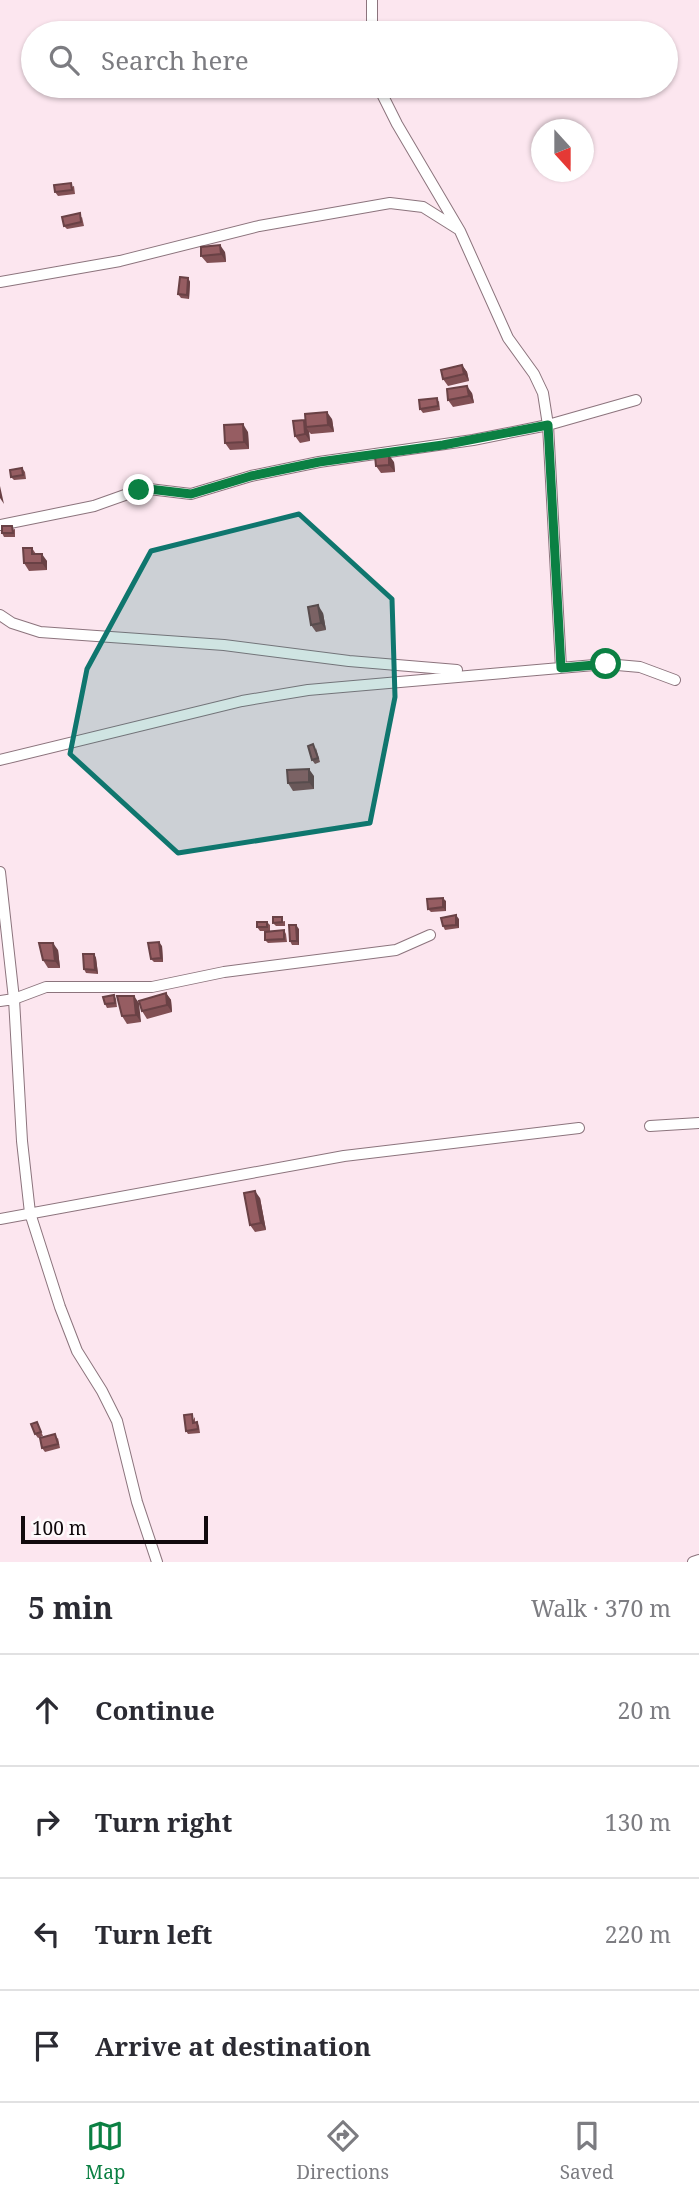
<!DOCTYPE html>
<html lang="en">
<head>
<meta charset="utf-8">
<style>
  :root { --surface:#fff; --page:#f2f2f3; --text:#2b2b33; --muted:#7c7c81; --line:#e1e1e2; --accent:#0b8043 }
  body { margin:0; font-family:"Noto Serif",serif; background:var(--page); color:var(--text) }
  .compass { position:absolute; left:531px; top:119px; width:63px; height:63px; border-radius:50%; background:var(--surface); box-shadow:0 2px 5px #0004; rotate:159deg }
  .scale { position:absolute; left:21px; bottom:18px; width:187px; box-sizing:border-box; padding-left:7px; border:4px solid #11090c; border-top:0; font-size:19px; line-height:24px; white-space:nowrap; color:#11090c; -webkit-text-stroke:5px #fef9fb; paint-order:stroke }
  .stop { position:absolute; width:21px; height:21px; margin:-16px; border:5px solid #0b8043; border-radius:50%; background:#fff }
  .stop.end { background:#0b8043; border-color:#fff; box-shadow:0 2px 7px #0008 }
  .list { margin:0; padding:0; list-style:none }
  h2 { display:flex; justify-content:space-between; align-items:center; height:91px; margin:0; padding:0 28px; font-size:30px }
  h2 small { font-size:23px; font-weight:400; color:var(--muted) }
  .list li { display:grid; grid-template-columns:46px 1fr auto; gap:21px; align-items:center; box-sizing:border-box; height:112px; padding:0 28px; border-top:2px solid var(--line) }
  .list b { display:block; font-size:26px; white-space:nowrap }
  .list em { font-size:23px; font-style:normal; color:var(--muted) }
  .icon { flex:none; width:38px; height:38px; fill:none; stroke:currentColor; stroke-width:2; stroke-linecap:round; stroke-linejoin:round }
  .map { position:relative; flex:none; width:699px; height:1562px; overflow:hidden }
  .search { position:absolute; background:var(--surface); box-shadow:0 2px 5px #0004; left:21px; right:21px; top:21px; height:77px; display:flex; align-items:center; gap:18px; box-sizing:border-box; padding:0 24px; border-radius:38px; color:var(--muted); font-size:26px }
  .sheet { height:539px; background:var(--surface) }
  nav { display:flex; justify-content:space-around; align-items:center; box-sizing:border-box; height:98px; border-top:2px solid var(--line); background:var(--surface); font-size:19px; color:var(--muted) }
  nav a { display:grid; justify-items:center; gap:4px }
  nav .on { color:var(--accent) }
  .map>svg:first-child { display:block }
</style>
</head>
<body>
<div class="map">
<svg width="699" height="1562" viewBox="0 0 699 1562">
  <rect width="100%" height="100%" fill="#fce6ef"/>
  <g fill="none" stroke-linecap="round" stroke-linejoin="round">
    <defs>
      <path id="street" d="M 372,33 L 372,0
        M 378,86 L 397,124 L 460,231 L 508,338 L 534,374 L 543,393 L 548,425 L 561,668
        M 0,282 L 120,261 L 259,226 L 390,203 L 423,207 L 458,229
        M 0,525 L 94,506 L 139,490 L 149,489 L 191,494 L 251,476 L 319,462 L 473,440 L 548,425 L 636,400
        M 0,615 L 12,623 L 40,632 L 224,645 L 349,661 L 457,670
        M 0,760 L 242,701 L 308,690 L 606,664 L 640,667 L 675,680
        M 0,872 L 14,999 L 22,1141 L 30,1213 L 60,1307 L 77,1351 L 102,1391 L 117,1421 L 137,1502 L 157,1562
        M 0,1001 L 14,999 L 46,987 L 152,987 L 224,972 L 396,950 L 430,935
        M 650,1126 L 699,1123
        M 0,1219 L 344,1156 L 579,1128
        M 693,1562 L 699,1560"/>
    </defs>
    <use href="#street" stroke="#8c747d" stroke-width="12"/>
    <use href="#street" stroke="#fff" stroke-width="10"/>
  </g>
  <path fill="#815054" d="M 74,186 L 75,194 L 58,196 L 55,192 Z
    M 82,217 L 84,226 L 67,229 L 64,226 Z
    M 225,252 L 226,262 L 207,263 L 201,256 Z
    M 188,278 L 190,282 L 189,299 L 181,298 L 178,294 Z
    M 462,365 L 467,372 L 469,381 L 448,386 L 443,379 Z
    M 472,393 L 474,403 L 453,407 L 448,400 Z
    M 439,401 L 440,410 L 423,413 L 420,409 Z
    M 332,419 L 334,432 L 311,434 L 309,432 L 310,441 L 300,443 L 295,436 L 306,423 Z
    M 248,432 L 249,449 L 230,450 L 225,443 Z
    M 394,462 L 395,472 L 381,473 L 376,466 Z
    M 22,468 L 25,472 L 26,479 L 14,480 L 11,477 Z
    M 15,529 L 15,537 L 4,537 L 2,533 Z
    M 32,548 L 36,554 L 47,561 L 47,570 L 29,571 L 24,563 Z
    M 323,613 L 326,630 L 316,632 L 311,625 Z
    M 316,748 L 320,762 L 315,764 L 312,760 Z
    M 314,776 L 314,789 L 293,791 L 288,783 Z
    M 446,901 L 446,911 L 431,912 L 428,909 Z
    M 459,919 L 459,928 L 445,930 L 443,926 Z
    M 285,921 L 285,926 L 276,926 L 273,923 Z
    M 267,922 L 270,925 L 270,931 L 260,931 L 257,927 Z
    M 299,929 L 299,945 L 292,945 L 290,941 Z
    M 284,930 L 286,934 L 287,942 L 268,943 L 265,940 Z
    M 162,946 L 163,962 L 154,962 L 151,959 Z
    M 58,950 L 60,968 L 48,968 L 43,960 Z
    M 94,954 L 96,958 L 98,974 L 86,973 L 84,969 Z
    M 166,993 L 171,1000 L 172,1012 L 147,1019 L 142,1011 Z
    M 114,995 L 116,999 L 117,1007 L 107,1008 L 105,1004 Z
    M 134,996 L 141,1022 L 127,1024 L 122,1016 Z
    M 260,1198 L 266,1230 L 255,1232 L 250,1225 Z
    M 195,1417 L 195,1423 L 197,1422 L 199,1426 L 200,1433 L 188,1434 L 186,1431 Z
    M 37,1422 L 43,1436 L 38,1438 L 35,1434 Z
    M 58,1438 L 60,1448 L 45,1452 L 42,1448 Z"/>
  <path fill="#694145" d="M 220,245 L 225,252 L 226,262 L 221,254 Z
    M 188,278 L 190,282 L 189,299 L 187,295 Z
    M 462,365 L 467,372 L 469,381 L 464,374 Z
    M 467,386 L 472,393 L 474,403 L 469,396 Z
    M 327,412 L 332,419 L 334,432 L 328,425 Z
    M 304,420 L 309,427 L 306,427 L 309,432 L 310,441 L 305,434 Z
    M 243,424 L 248,432 L 249,449 L 244,442 Z
    M 389,455 L 394,462 L 395,472 L 389,465 Z
    M 0,486 L 4,504 L 0,498 Z
    M 42,554 L 47,561 L 47,570 L 42,563 Z
    M 318,605 L 323,613 L 326,630 L 321,623 Z
    M 309,769 L 314,776 L 314,789 L 309,782 Z
    M 443,898 L 446,901 L 446,911 L 443,907 Z
    M 456,915 L 459,919 L 459,928 L 456,925 Z
    M 296,925 L 299,929 L 299,945 L 297,941 Z
    M 159,942 L 162,946 L 163,962 L 161,958 Z
    M 53,943 L 58,950 L 60,968 L 55,961 Z
    M 94,954 L 96,958 L 98,974 L 95,970 Z
    M 166,993 L 171,1000 L 172,1012 L 167,1005 Z
    M 134,996 L 139,1003 L 141,1022 L 136,1015 Z
    M 255,1191 L 260,1198 L 266,1230 L 261,1223 Z"/>
  <path fill="#965d62" stroke="#694145" stroke-width="2" d="M 71,183 L 72,190 L 55,192 L 54,185 Z
    M 80,213 L 81,222 L 64,226 L 62,217 Z
    M 220,245 L 221,254 L 201,256 L 201,247 Z
    M 180,277 L 188,278 L 187,295 L 178,294 Z
    M 462,365 L 464,374 L 443,379 L 441,370 Z
    M 467,386 L 469,396 L 448,400 L 447,389 Z
    M 437,398 L 438,406 L 420,409 L 419,400 Z
    M 327,412 L 328,425 L 306,427 L 305,414 Z
    M 304,420 L 305,434 L 295,436 L 293,421 Z
    M 243,424 L 244,442 L 225,443 L 224,425 Z
    M 389,455 L 389,465 L 376,466 L 375,456 Z
    M 22,468 L 23,475 L 11,477 L 10,470 Z
    M 2,526 L 12,526 L 13,533 L 2,533 Z
    M 23,548 L 32,548 L 32,554 L 42,554 L 42,563 L 24,563 Z
    M 318,605 L 321,623 L 311,625 L 308,607 Z
    M 313,744 L 318,758 L 312,760 L 308,746 Z
    M 309,769 L 309,782 L 288,783 L 287,770 Z
    M 443,898 L 443,907 L 428,909 L 427,899 Z
    M 456,915 L 456,925 L 443,926 L 441,918 Z
    M 273,917 L 282,917 L 282,922 L 273,923 Z
    M 257,922 L 267,922 L 267,927 L 257,927 Z
    M 289,925 L 296,925 L 297,941 L 290,941 Z
    M 284,930 L 284,939 L 265,940 L 265,932 Z
    M 159,942 L 161,958 L 151,959 L 148,943 Z
    M 39,943 L 53,943 L 55,961 L 43,960 Z
    M 83,954 L 94,954 L 95,970 L 84,969 Z
    M 166,993 L 167,1005 L 142,1011 L 139,1001 Z
    M 114,995 L 115,1003 L 105,1004 L 103,997 Z
    M 117,996 L 134,996 L 136,1015 L 122,1016 Z
    M 255,1191 L 261,1223 L 250,1225 L 244,1193 Z
    M 192,1414 L 193,1423 L 197,1422 L 198,1429 L 186,1431 L 184,1415 Z
    M 37,1422 L 41,1432 L 35,1434 L 31,1424 Z
    M 55,1434 L 58,1444 L 42,1448 L 40,1438 Z"/>
  <g fill="none" stroke-linecap="round" stroke-linejoin="round">
    <path stroke="#0b8043" stroke-width="9" d="M 139,490 L 149,489 L 191,494 L 251,476 L 319,462 L 443,445 L 548,425 L 561,668 L 606,664"/>
  </g>
  <path fill="#0f766e" fill-opacity="0.2" stroke="#0f766e" stroke-width="5" stroke-linejoin="round" d="M 299,514 L 392,599 L 395,697 L 370,823 L 178,853 L 70,754 L 87,669 L 151,551 Z"/>
</svg>
<svg class="compass" viewBox="-18 -18 36 36"><path d="M0-13l5 13h-10z" fill="#e53935"/><path d="M0 13l5-13h-10z" fill="#7c7c81"/></svg>
<div class="scale">100 m</div>
<div class="stop" style="left:606px;top:664px"></div>
<div class="stop end" style="left:139px;top:490px"></div>
<div class="search"><svg class="icon" aria-label="search" viewBox="0 0 24 24"><circle cx="10" cy="10" r="6"/><path d="M15 15l6 6"/></svg>Search here</div>
</div>
<section class="sheet">
<h2>5 min<small>Walk · 370 m</small></h2>
<ul class="list">
<li><svg class="icon" aria-label="ahead" viewBox="0 0 24 24"><path d="M12 20V5M6 11l6-6 6 6"/></svg><div><b>Continue</b></div><em>20 m</em></li>
<li><svg class="icon" aria-label="right" viewBox="0 0 24 24"><path d="M7 20v-9h11M14 6l5 5-5 5"/></svg><div><b>Turn right</b></div><em>130 m</em></li>
<li><svg class="icon" aria-label="left" viewBox="0 0 24 24"><path d="M17 20v-9H6M10 6l-5 5 5 5"/></svg><div><b>Turn left</b></div><em>220 m</em></li>
<li><svg class="icon" aria-label="arrive" viewBox="0 0 24 24"><path d="M6 21V4h12l-3 4 3 4H6"/></svg><div><b>Arrive at destination</b></div></li>
</ul>
</section>
<nav>
<a class="on"><svg class="icon" aria-label="map" viewBox="0 0 24 24"><path d="M3 6l6-2 6 2 6-2v14l-6 2-6-2-6 2zM9 4v14M15 6v14"/></svg>Map</a>
<a><svg class="icon" aria-label="directions" viewBox="0 0 24 24"><path d="M12 3l9 9-9 9-9-9zM9 14v-3h6M13 9l2 2-2 2"/></svg>Directions</a>
<a><svg class="icon" aria-label="saved" viewBox="0 0 24 24"><path d="M7 4h10v16l-5-4-5 4z"/></svg>Saved</a>
</nav>
</body>
</html>
